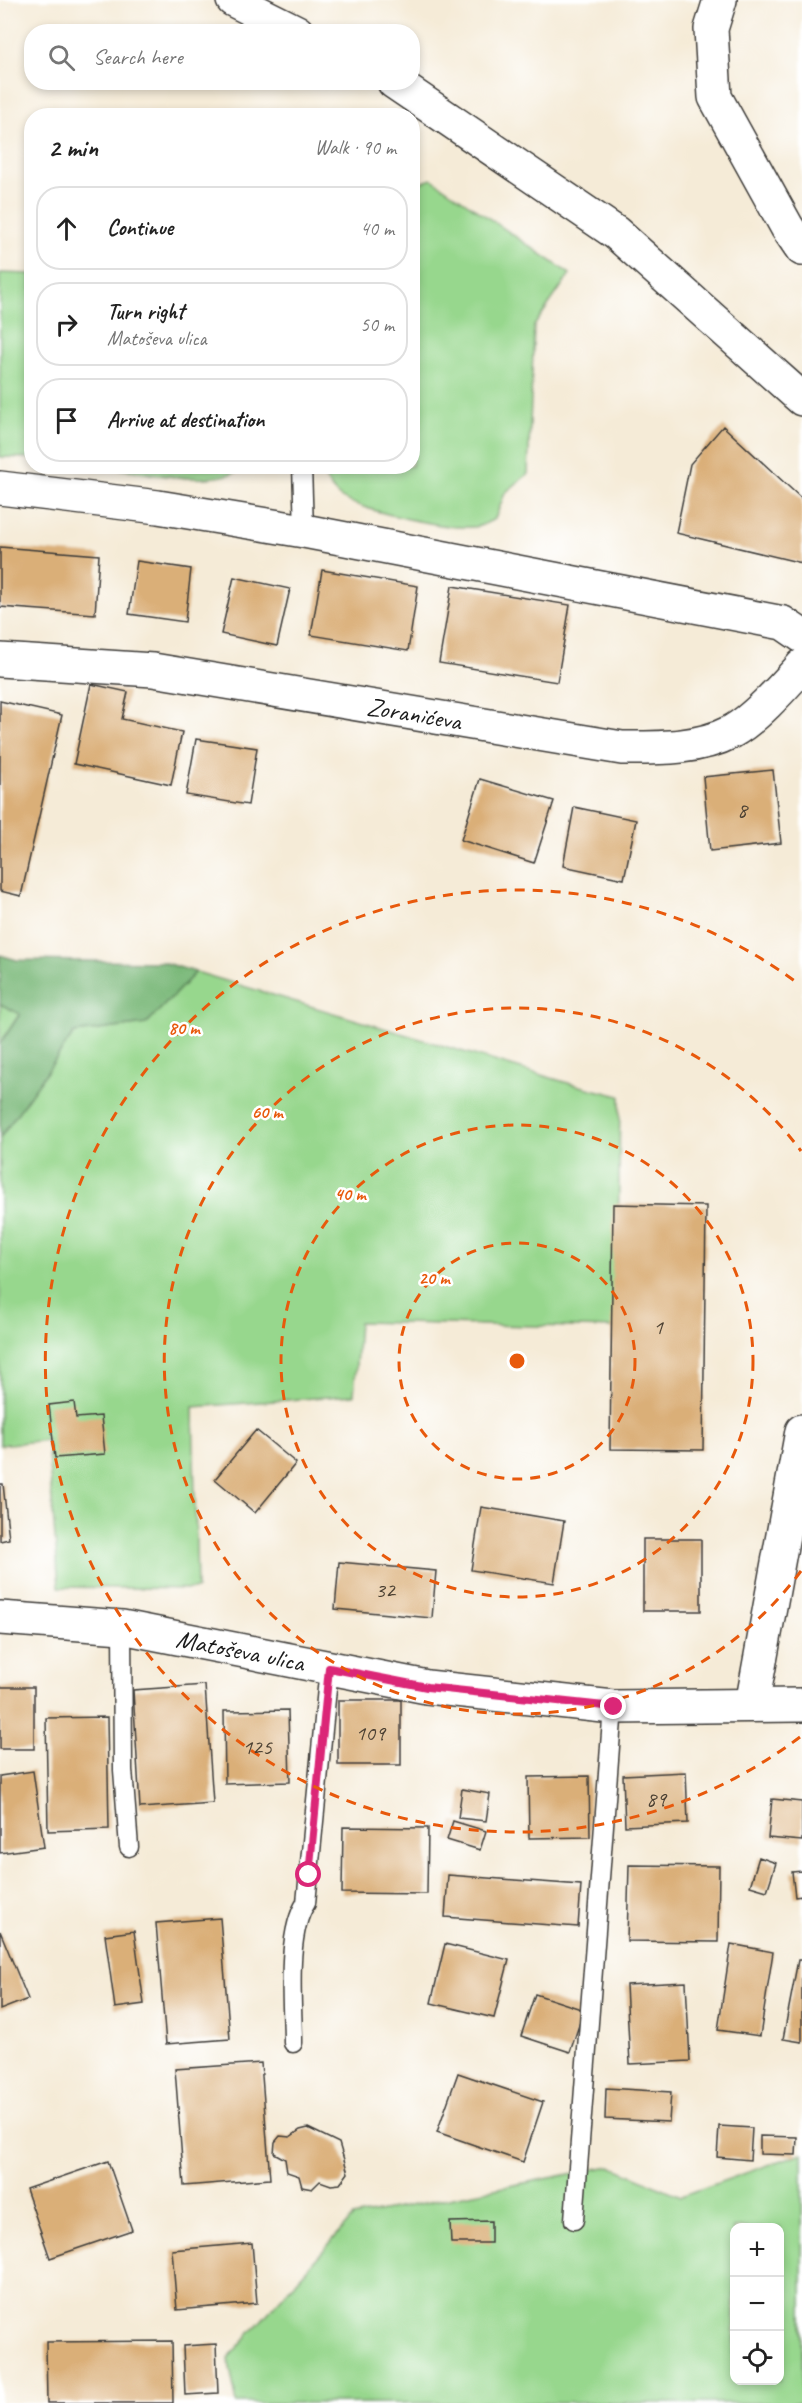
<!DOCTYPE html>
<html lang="en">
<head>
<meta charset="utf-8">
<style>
  :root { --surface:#fff; --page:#f6f6f6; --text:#222; --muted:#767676; --line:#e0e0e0 }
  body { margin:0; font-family:Caveat,sans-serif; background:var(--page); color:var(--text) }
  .controls { position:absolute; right:18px; bottom:18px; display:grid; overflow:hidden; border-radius:12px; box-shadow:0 3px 9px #0003 }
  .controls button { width:54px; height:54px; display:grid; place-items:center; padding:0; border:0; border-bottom:2px solid var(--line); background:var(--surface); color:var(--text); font:30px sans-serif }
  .stop { position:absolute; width:18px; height:18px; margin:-14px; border:4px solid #db2777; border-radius:50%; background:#fff }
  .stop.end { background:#db2777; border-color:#fff; box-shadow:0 2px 6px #0008 }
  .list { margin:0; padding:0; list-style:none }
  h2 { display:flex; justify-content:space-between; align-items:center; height:78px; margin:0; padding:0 24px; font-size:26px }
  h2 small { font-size:20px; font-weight:400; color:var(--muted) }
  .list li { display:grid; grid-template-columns:39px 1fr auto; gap:18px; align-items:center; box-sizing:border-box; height:84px; margin:0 12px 12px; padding:0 12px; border:2px solid var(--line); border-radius:24px }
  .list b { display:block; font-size:22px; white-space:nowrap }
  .list p { margin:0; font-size:20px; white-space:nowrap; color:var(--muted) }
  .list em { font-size:20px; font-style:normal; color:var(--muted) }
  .icon { flex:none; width:33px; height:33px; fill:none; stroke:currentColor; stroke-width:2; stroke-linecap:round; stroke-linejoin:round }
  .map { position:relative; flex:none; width:802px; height:2403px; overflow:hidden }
  .search { position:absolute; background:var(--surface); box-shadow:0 3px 9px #0003; left:24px; top:24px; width:396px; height:66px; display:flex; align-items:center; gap:15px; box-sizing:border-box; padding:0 21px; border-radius:24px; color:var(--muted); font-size:22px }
  .panel { position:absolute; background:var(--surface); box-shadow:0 3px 9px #0003; left:24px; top:108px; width:396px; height:366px; border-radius:24px }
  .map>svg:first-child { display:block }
</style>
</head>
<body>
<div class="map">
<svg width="802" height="2403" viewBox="0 0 802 2403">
  <rect width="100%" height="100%" fill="#fff"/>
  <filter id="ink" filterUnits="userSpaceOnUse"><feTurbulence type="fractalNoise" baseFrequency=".0167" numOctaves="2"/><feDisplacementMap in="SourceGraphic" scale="12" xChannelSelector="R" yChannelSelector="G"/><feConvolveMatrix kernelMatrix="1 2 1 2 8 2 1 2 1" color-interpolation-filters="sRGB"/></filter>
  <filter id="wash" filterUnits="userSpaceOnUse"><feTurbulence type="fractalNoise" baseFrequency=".008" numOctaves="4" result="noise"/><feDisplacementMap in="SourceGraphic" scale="24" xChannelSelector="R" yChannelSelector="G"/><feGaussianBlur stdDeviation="1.35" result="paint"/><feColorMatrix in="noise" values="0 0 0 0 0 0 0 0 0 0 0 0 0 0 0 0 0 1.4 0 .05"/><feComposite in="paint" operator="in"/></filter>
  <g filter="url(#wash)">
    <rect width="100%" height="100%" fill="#f5ebd7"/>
    <path fill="#97d78d" stroke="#5a7a54" stroke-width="1.5" fill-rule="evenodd" d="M 432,179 L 570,274 L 534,326 L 528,474 L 505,493 L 495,519 C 490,521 484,525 479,526 C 455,532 361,511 340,497 C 331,490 323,477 322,467 L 412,466 L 413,185 Z
      M 0,273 L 31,274 L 31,458 L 0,457 Z
      M 106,467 L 245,467 C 213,490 144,471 106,467 Z
      M 196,972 L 568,1083 L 620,1096 L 617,1328 L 359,1322 L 354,1395 L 193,1407 L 197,1589 L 59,1587 L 47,1440 L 0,1445 L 0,1138 L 74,1033 L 146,1024 Z
      M 0,1004 L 20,1013 L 0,1044 Z
      M 802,2153 L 802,2403 L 237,2403 L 228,2358 L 353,2217 L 610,2166 L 681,2196 ZM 734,2228 L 780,2228 L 780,2380 L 734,2380 Z"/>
    <path fill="#79b878" stroke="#4a6a4a" stroke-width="1.5" d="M 0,955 L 17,960 L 162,962 L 196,972 L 146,1024 L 74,1033 L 0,1138 L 0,1044 L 20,1014 L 0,1004 Z"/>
    <g id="blocks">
      <path fill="#daaf78" d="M 239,111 L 239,116 L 208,116 L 208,112 Z
        M 723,426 L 802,499 L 802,563 L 676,533 L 690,464 Z
        M 0,547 L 99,555 L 95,614 L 0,607 Z
        M 137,561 L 191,569 L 185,622 L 129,614 Z
        M 322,570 L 418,586 L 408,651 L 311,635 Z
        M 234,577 L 290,589 L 277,646 L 221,634 Z
        M 452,586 L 570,605 L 557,682 L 439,663 Z
        M 91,684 L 128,692 L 122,719 L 182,732 L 171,785 L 74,764 Z
        M 0,701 L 62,715 L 21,896 L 0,891 Z
        M 196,739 L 257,748 L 248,805 L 186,795 Z
        M 773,770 L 781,843 L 710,851 L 703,777 Z
        M 480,779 L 554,801 L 534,863 L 461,840 Z
        M 574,807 L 636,820 L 624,879 L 563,866 Z
        M 613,1204 L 706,1206 L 703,1450 L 610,1449 Z
        M 74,1402 L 76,1418 L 101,1416 L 105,1454 L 55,1458 L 49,1405 Z
        M 256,1430 L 296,1463 L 255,1513 L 215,1479 Z
        M 0,1484 L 3,1484 L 9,1539 L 0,1541 Z
        M 481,1507 L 564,1521 L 554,1583 L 471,1570 Z
        M 643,1539 L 701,1539 L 701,1611 L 643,1611 Z
        M 339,1562 L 436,1571 L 432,1618 L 335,1609 Z
        M 205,1685 L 213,1803 L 140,1808 L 133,1690 Z
        M 0,1687 L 34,1687 L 34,1749 L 0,1749 Z
        M 338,1700 L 401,1700 L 401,1765 L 338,1765 Z
        M 288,1710 L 290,1782 L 225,1784 L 224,1711 Z
        M 107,1717 L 109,1829 L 48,1831 L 46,1718 Z
        M 33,1771 L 44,1847 L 0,1853 L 0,1776 Z
        M 686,1772 L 688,1823 L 625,1826 L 623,1775 Z
        M 589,1776 L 590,1837 L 529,1838 L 528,1777 Z
        M 462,1789 L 490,1794 L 486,1821 L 458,1818 Z
        M 772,1799 L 802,1802 L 802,1841 L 768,1838 Z
        M 453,1821 L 486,1831 L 480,1850 L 447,1840 Z
        M 343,1827 L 428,1828 L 427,1894 L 342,1893 Z
        M 759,1857 L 776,1863 L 767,1891 L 750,1886 Z
        M 629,1865 L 719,1866 L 718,1942 L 627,1941 Z
        M 802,1871 L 802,1896 L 795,1897 L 792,1872 Z
        M 448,1875 L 581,1885 L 578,1927 L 445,1917 Z
        M 220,1918 L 230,2039 L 166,2044 L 156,1923 Z
        M 0,1931 L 28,1999 L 0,2010 Z
        M 134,1931 L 144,2004 L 115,2008 L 105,1935 Z
        M 445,1944 L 509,1960 L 494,2018 L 431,2003 Z
        M 731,1944 L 773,1952 L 760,2036 L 718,2030 Z
        M 798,1960 L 802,1960 L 802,2042 L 783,2039 Z
        M 686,1982 L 690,2061 L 630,2064 L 626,1985 Z
        M 535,1994 L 584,2010 L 570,2052 L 521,2036 Z
        M 261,2063 L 270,2179 L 184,2186 L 175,2069 Z
        M 458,2073 L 543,2102 L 523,2162 L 437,2132 Z
        M 606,2088 L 671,2092 L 669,2122 L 605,2119 Z
        M 719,2126 L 752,2128 L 750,2160 L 717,2157 Z
        M 308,2128 L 339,2143 L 348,2173 L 340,2184 L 331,2185 L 320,2181 L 312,2189 L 302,2187 L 299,2176 L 287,2172 L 285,2159 L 274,2153 L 275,2142 L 280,2136 L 290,2137 L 300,2130 Z
        M 760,2136 L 797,2137 L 796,2155 L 760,2154 Z
        M 108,2161 L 132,2230 L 50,2258 L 26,2189 Z
        M 491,2221 L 491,2243 L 451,2243 L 450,2222 Z
        M 252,2243 L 257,2303 L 177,2310 L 172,2250 Z
        M 172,2341 L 173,2403 L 47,2403 L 46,2342 Z
        M 216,2344 L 218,2393 L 185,2395 L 183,2346 Z"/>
    </g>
  </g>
  <g filter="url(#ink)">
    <use href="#blocks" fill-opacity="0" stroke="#3d3b38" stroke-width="1.5"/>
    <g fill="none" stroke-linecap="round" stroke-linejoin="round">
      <defs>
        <path id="lane" d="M 302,466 L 304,531
          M 122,1627 L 123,1770 L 129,1847
          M 293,2043 C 293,2005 285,1934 306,1903 L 329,1668
          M 574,2220 L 613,1707"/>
        <g id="street">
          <path d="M 0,488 L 158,507 L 304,531 L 783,623 L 802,636"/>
          <path id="s1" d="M 0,660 L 153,670 L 622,748 C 657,748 699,749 731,732 C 754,720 784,686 802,666"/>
          <path d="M 752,1705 L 802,1431"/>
        </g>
        <g id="secondary">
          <path id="s2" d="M 0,1618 L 122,1627 L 427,1687 L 613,1707 L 802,1705"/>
        </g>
        <path id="highway" d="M 233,0 L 297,32
          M 720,0 L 711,29 L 715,97 L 787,227 L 802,249
          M 394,82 L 616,233 L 802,399"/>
      </defs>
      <use href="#lane" stroke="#3d3b38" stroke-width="21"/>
      <use href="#street" stroke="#3d3b38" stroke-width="36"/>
      <use href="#secondary" stroke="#3d3b38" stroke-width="36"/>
      <use href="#highway" stroke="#3d3b38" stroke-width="36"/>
      <use href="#lane" stroke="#fff" stroke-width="18"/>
      <use href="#street" stroke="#fff" stroke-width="33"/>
      <use href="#secondary" stroke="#fff" stroke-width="33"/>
      <use href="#highway" stroke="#fff" stroke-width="33"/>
    </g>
  </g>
  <g fill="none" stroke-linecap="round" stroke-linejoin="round" filter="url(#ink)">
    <path stroke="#db2777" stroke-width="8" d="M 309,1875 L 329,1668 L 427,1687 L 614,1707"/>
  </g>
  <g fill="none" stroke="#e8590c" stroke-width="3" stroke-dasharray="10 8">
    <circle cx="517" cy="1361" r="118"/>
    <circle cx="517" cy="1361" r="236"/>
    <path d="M801 1571A353 353 0 1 1 801 1151"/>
    <path d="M800 1737A471 471 0 1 1 800 985"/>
  </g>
  <g text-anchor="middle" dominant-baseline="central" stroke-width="5" stroke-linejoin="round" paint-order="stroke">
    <g font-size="22" fill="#4c4133">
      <text x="742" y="810">8</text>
      <text x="658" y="1327">1</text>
      <text x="385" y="1590">32</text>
      <text x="370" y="1733">109</text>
      <text x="257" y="1747">125</text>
      <text x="656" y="1799">89</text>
    </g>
    <g font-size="26" fill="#1c1c1c" stroke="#fff">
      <text stroke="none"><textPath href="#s1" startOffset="418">Zoranićeva</textPath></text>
      <text stroke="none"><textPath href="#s2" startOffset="243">Matoševa ulica</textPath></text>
    </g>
  </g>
  <circle cx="517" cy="1361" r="9" fill="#e8590c" stroke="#fff" stroke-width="3"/>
  <g font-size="18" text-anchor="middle" font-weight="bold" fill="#e8590c" stroke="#fff" stroke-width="5" stroke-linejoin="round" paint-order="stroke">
    <text x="184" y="1034">80 m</text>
    <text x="267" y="1118">60 m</text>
    <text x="350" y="1200">40 m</text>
    <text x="434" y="1284">20 m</text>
  </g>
</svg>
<div class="controls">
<button>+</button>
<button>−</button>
<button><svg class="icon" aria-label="locate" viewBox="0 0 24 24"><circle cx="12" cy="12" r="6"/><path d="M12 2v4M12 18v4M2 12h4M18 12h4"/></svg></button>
</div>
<div class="stop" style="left:309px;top:1875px"></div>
<div class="stop end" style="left:614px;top:1707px"></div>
<div class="search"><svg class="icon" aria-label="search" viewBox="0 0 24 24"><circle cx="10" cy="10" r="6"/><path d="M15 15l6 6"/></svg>Search here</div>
<section class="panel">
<h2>2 min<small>Walk · 90 m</small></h2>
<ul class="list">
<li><svg class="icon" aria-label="ahead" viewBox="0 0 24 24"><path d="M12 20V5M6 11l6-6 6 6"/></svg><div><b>Continue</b></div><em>40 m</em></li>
<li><svg class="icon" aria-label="right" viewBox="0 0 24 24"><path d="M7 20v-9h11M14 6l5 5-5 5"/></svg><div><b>Turn right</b><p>Matoševa ulica</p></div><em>50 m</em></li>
<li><svg class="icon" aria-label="arrive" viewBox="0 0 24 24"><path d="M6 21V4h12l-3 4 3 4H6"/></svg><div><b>Arrive at destination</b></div></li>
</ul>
</section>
</div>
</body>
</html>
